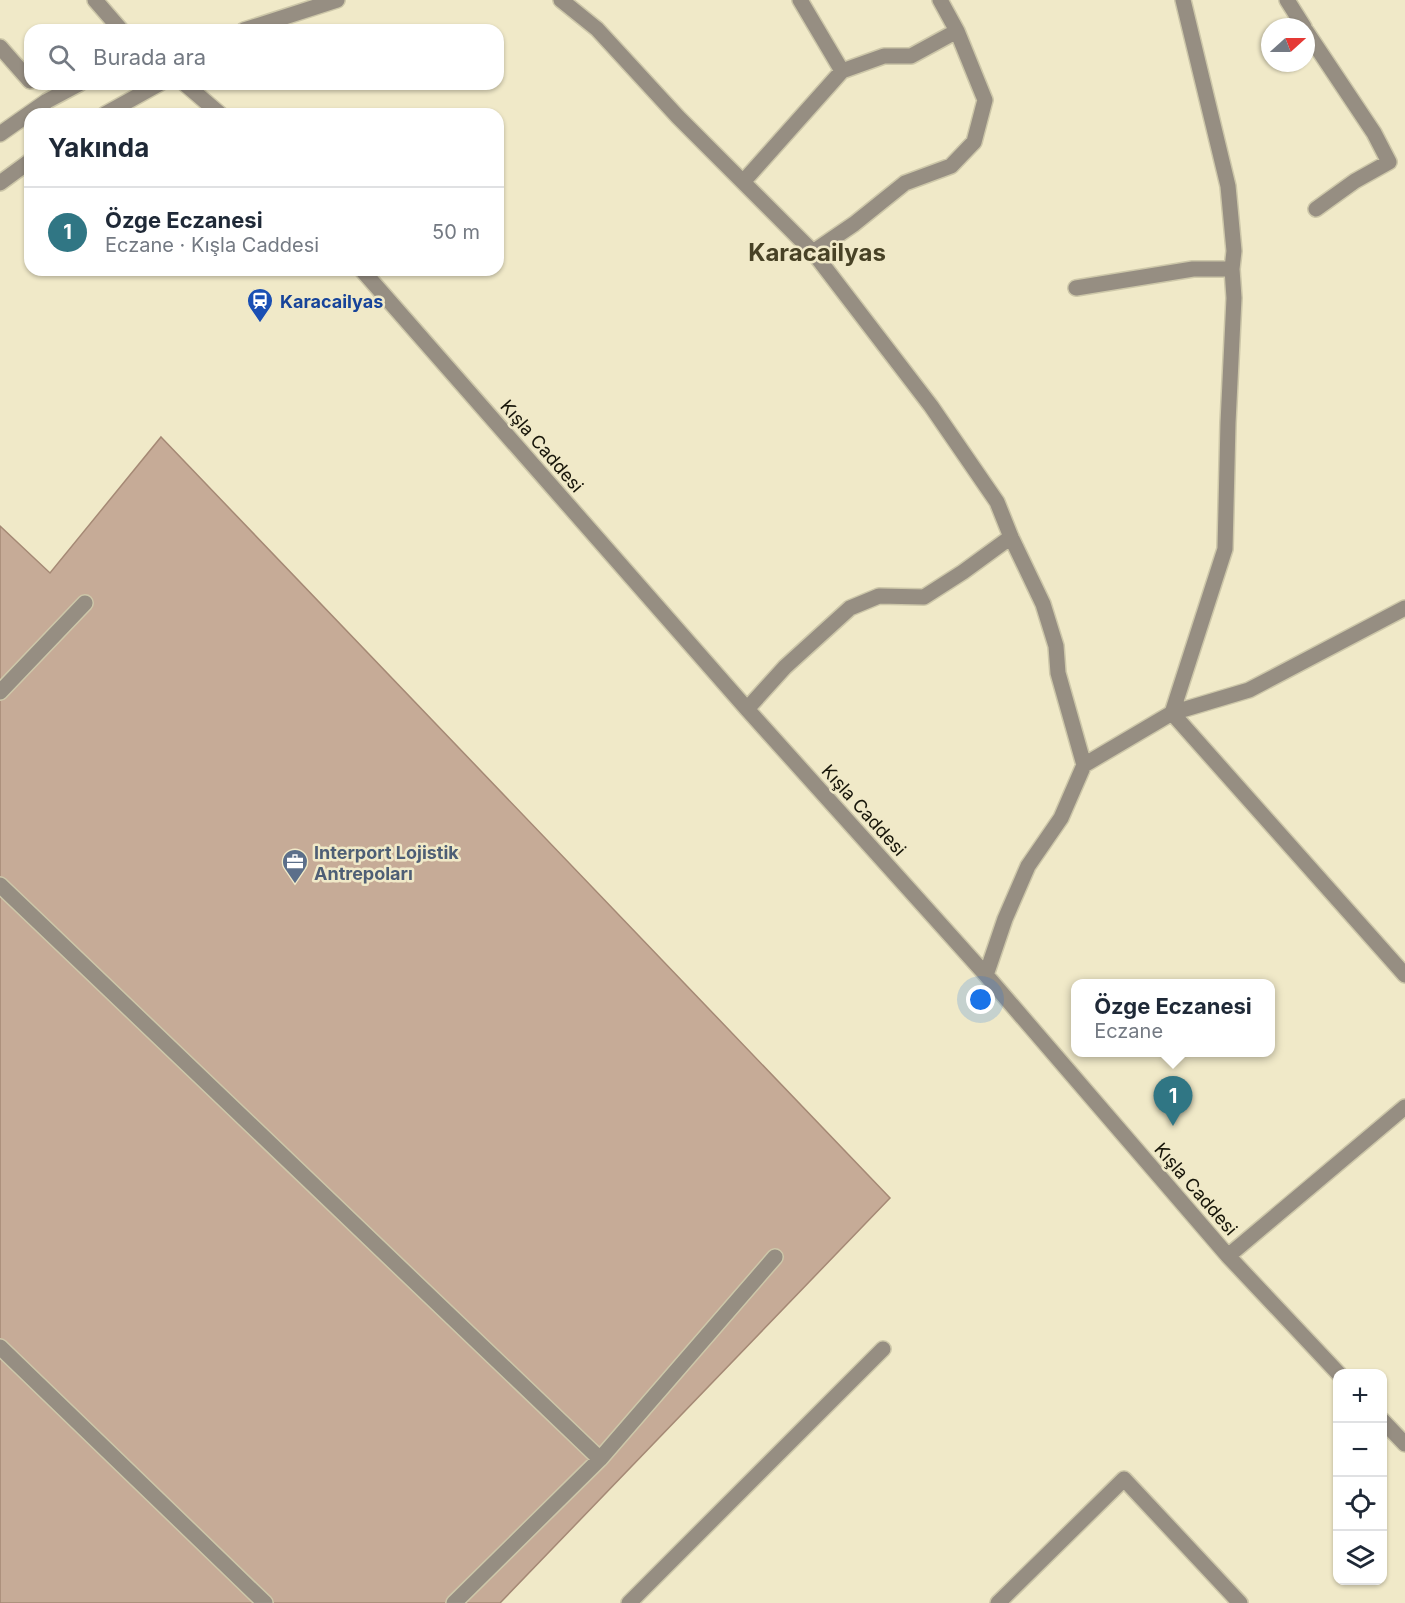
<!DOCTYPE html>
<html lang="tr">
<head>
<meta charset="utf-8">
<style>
  :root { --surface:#fff; --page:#f6f6f7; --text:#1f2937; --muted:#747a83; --line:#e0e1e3; --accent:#307684 }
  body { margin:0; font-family:Inter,sans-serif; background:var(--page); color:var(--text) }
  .controls { position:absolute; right:18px; bottom:18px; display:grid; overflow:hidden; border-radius:12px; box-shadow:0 2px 4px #0004 }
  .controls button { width:54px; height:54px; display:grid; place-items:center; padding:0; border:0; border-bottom:2px solid var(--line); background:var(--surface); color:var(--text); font:30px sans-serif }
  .compass { position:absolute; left:1261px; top:18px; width:54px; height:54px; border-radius:50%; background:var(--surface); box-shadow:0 2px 4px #0004; rotate:69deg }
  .you { position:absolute; left:981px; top:1000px; width:21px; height:21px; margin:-15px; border:4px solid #fff; border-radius:50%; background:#1a73e8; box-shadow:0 0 0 9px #1a73e833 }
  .badge { display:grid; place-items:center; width:39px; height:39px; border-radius:50%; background:var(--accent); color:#fff; font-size:20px; font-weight:700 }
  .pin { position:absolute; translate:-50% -50px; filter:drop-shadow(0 2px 3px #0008) }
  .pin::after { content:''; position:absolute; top:32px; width:21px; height:18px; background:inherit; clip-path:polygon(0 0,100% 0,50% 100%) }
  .popup { position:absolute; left:1071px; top:979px; width:204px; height:78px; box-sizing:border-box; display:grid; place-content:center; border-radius:12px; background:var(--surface); filter:drop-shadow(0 2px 4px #0005); font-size:20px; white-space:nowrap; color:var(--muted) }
  .popup b { font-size:22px; color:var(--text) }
  .popup::after { content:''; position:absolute; left:50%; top:100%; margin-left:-12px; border:12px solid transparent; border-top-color:var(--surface) }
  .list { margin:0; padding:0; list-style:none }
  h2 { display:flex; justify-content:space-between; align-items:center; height:78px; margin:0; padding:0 24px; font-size:26px }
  h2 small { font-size:20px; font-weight:400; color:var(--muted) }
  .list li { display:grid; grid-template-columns:39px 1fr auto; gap:18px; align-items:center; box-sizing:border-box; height:90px; padding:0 24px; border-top:2px solid var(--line) }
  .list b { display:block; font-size:22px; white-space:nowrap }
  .list p { margin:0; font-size:20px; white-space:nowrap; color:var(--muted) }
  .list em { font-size:20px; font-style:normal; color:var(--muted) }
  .icon { flex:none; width:33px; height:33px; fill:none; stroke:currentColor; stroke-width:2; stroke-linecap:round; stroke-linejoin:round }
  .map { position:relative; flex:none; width:1405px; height:1603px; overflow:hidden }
  .search { position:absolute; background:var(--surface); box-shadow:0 2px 4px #0004; left:24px; top:24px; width:480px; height:66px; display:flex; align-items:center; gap:15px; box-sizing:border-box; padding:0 21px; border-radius:18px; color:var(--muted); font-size:22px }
  .panel { position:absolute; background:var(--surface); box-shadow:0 2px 4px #0004; left:24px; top:108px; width:480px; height:168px; border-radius:18px }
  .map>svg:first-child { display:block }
</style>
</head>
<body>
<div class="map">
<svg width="1405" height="1603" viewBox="0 0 1405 1603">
  <rect width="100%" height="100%" fill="#f0e9c8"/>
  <path fill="#c6ab97" stroke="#a58975" stroke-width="1.5" d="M 161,437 L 890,1198 L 500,1603 L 0,1603 L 0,526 L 50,573 Z"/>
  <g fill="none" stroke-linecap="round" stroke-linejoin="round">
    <defs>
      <path id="minor" d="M 95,0 L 121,30
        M 561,0 L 597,29 L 678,117 L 813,252 L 931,406 L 997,502 L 1011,537 L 1043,604 L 1056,646 L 1058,673 L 1084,765
        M 800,0 L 842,71
        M 1287,0 L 1304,27
        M 244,30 L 337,0
        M 1306,31 L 1374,133 L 1389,162 L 1355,181 L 1316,209
        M 0,47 L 30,81
        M 185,84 L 220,114
        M 105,114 L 159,84
        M 0,134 L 47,101 L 79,84
        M 743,182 L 842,71 L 884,56 L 911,56 L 957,31
        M 0,183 L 30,161
        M 813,252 L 854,224 L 905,183 L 951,166 L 974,142 L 985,100 L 957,31 L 940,0
        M 362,270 L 747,709 L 986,975 L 1228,1256 L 1339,1374
        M 1076,288 L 1193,269 L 1232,269
        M 1405,608 L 1249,690 L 1172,713 L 1405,975
        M 0,692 L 85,603
        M 747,709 L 785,667 L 850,608 L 879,596 L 924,597 L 963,572 L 1011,537
        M 0,885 L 600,1459
        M 986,975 L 1005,919 L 1028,866 L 1061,818 L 1084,765 L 1172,713 L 1225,549 L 1228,423 L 1234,298 L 1232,269 L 1234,251 L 1228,186 L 1183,0
        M 1228,1256 L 1405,1107
        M 0,1347 L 265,1603
        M 1382,1420 L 1405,1444
        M 454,1603 L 600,1459 L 775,1257
        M 629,1603 L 883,1349
        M 998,1603 L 1124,1479 L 1240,1603"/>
    </defs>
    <use href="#minor" stroke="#cdc7a9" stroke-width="18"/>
    <use href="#minor" stroke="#968e82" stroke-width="15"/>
  </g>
  <defs>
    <symbol id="station-pin" viewBox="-11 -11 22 30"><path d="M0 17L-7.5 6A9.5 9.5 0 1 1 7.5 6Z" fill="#1a4fb4" stroke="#f0e9c8"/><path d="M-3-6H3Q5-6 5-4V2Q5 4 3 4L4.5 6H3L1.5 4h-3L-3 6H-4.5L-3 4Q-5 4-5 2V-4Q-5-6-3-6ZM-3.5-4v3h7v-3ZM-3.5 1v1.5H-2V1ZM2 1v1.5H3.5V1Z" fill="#fff"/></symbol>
    <symbol id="office-pin" viewBox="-11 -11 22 30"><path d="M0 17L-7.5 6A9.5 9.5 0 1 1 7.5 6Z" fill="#5c6f8a" stroke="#f0e9c8"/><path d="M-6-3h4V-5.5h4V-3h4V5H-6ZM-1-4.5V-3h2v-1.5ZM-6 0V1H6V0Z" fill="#fff"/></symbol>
  </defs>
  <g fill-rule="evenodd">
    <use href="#station-pin" x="245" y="286" width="30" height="40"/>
    <use href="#office-pin" x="280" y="847" width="30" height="40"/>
  </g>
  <g text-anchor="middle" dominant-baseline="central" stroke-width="5" stroke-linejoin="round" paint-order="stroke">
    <g font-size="18" font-weight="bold" fill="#164399" stroke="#f0e9c8" text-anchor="start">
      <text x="280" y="301">Karacailyas</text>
    </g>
    <g font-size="18" fill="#171509" stroke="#f0e9c8">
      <text transform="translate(542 446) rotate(49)">Kışla Caddesi</text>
      <text transform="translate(864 810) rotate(48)">Kışla Caddesi</text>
      <text transform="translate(1196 1189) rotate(49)">Kışla Caddesi</text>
    </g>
    <g font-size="18" font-weight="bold" fill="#4e5e75" stroke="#f0e9c8" text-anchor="start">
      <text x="314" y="852">Interport Lojistik<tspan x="314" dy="21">Antrepoları</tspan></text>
    </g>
    <g font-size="24" font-weight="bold" fill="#484226" stroke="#f0e9c8">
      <text x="817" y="252">Karacailyas</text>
    </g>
  </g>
</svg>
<div class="controls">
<button>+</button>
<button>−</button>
<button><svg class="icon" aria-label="locate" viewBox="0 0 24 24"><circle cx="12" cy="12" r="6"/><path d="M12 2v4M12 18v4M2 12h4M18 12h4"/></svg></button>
<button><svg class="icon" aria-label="layers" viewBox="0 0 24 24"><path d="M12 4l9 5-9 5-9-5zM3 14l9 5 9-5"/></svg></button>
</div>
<svg class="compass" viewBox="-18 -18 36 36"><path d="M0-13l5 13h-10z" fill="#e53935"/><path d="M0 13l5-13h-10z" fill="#747a83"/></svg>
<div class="you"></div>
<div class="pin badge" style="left:1173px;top:1126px">1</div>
<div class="popup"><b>Özge Eczanesi</b>Eczane</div>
<div class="search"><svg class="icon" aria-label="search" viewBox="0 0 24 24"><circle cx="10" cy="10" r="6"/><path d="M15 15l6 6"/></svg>Burada ara</div>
<section class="panel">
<h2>Yakında<small></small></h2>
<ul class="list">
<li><span class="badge">1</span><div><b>Özge Eczanesi</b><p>Eczane · Kışla Caddesi</p></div><em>50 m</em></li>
</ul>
</section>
</div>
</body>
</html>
